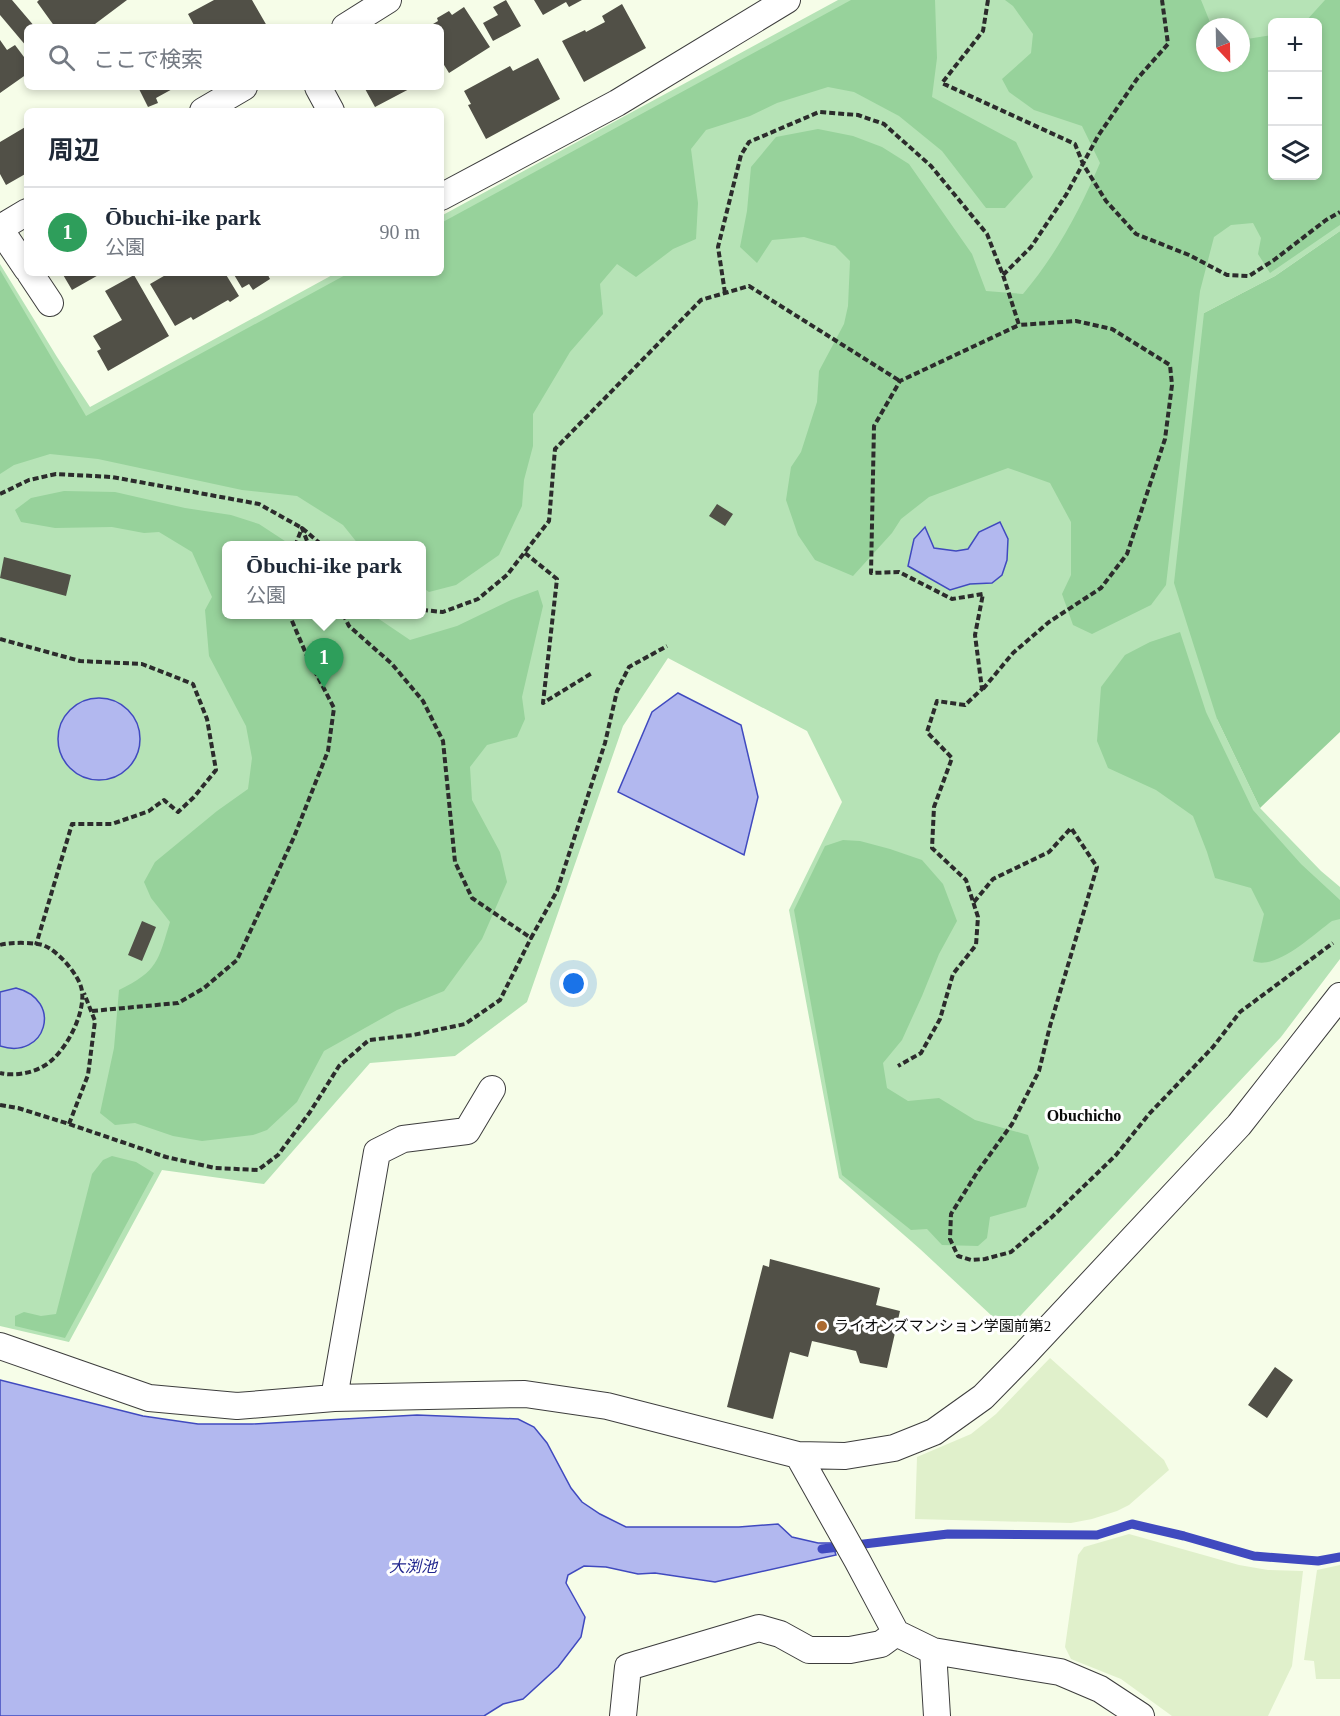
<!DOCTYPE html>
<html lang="ja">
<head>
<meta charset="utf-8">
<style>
  :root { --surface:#fff; --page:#f2f2f3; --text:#1f2937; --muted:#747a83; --line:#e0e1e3; --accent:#ea580c }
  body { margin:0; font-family:"Times New Roman","Noto Sans JP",serif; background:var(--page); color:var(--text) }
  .controls { position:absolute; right:18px; top:18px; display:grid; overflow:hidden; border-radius:9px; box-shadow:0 3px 9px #0003 }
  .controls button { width:54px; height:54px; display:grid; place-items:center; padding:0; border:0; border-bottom:2px solid var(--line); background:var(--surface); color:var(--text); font:30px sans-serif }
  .compass { position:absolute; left:1196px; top:18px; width:54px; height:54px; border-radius:50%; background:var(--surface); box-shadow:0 3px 9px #0003; rotate:158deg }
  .you { position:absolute; left:574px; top:984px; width:21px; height:21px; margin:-15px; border:4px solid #fff; border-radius:50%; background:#1a73e8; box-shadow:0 0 0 9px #1a73e833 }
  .badge { display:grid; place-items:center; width:39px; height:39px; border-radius:50%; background:var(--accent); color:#fff; font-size:20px; font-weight:700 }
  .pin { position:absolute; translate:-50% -50px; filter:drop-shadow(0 2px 3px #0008) }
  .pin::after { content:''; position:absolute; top:32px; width:21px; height:18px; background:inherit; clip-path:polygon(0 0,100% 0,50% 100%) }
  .popup { position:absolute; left:222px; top:541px; width:204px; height:78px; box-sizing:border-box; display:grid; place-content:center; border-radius:9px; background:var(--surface); filter:drop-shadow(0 2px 4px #0005); font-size:20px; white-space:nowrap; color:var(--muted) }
  .popup b { font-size:22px; color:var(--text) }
  .popup::after { content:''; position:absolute; left:50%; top:100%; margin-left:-12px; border:12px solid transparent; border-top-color:var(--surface) }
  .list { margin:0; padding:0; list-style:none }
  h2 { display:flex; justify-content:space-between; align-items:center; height:78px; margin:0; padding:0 24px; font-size:26px }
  h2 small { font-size:20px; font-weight:400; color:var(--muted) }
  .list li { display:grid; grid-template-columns:39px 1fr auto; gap:18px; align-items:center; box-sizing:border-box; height:90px; padding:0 24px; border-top:2px solid var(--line) }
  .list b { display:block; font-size:22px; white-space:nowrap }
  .list p { margin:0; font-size:20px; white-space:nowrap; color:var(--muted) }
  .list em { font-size:20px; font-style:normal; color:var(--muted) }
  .icon { flex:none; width:33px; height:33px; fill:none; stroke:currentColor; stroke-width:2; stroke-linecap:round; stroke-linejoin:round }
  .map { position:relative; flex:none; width:1340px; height:1716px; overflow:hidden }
  .search { position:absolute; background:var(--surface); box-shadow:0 3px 9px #0003; left:24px; top:24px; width:420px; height:66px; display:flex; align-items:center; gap:15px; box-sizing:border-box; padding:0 21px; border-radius:9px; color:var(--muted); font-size:22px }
  .panel { position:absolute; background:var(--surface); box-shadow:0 3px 9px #0003; left:24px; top:108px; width:420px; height:168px; border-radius:9px }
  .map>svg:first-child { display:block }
</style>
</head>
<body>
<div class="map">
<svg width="1340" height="1716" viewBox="0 0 1340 1716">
  <rect width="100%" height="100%" fill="#f6fde8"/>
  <path fill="#e0f0cb" d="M 1050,1358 L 1164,1460 L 1169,1470 L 1129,1505 L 1117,1511 L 1092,1519 L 1071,1523 L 915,1519 L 917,1457 L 971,1434 L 996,1414 Z
    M 1129,1534 L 1239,1565 L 1268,1570 L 1303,1571 L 1292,1666 L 1268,1716 L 1172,1716 L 1121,1679 L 1071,1659 L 1065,1647 L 1078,1555 L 1084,1547 Z
    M 1340,1565 L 1340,1679 L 1316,1679 L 1314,1661 L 1304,1660 L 1317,1570 Z"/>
  <path fill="#b6e3b6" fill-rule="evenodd" d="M 838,0 L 1340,0 L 1340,231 L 1275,276 L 1204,313 L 1217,719 L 1260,808 L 1321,871 L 1340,887 L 1340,959 L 1281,1037 L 1007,1330 L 920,1249 L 839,1178 L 789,910 L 842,802 L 807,731 L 668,658 L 623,726 L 527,1002 L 455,1056 L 370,1063 L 264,1184 L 162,1170 L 69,1342 L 0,1326 L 0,264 L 57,357 L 90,407 L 336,273 L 441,273 L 441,216 ZM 1272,22 L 1318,22 L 1318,176 L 1272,176 ZM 1205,27 L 1241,27 L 1241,63 L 1205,63 ZM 226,546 L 422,546 L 422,614 L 226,614 Z"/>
  <path fill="#97d29b" d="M 851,0 L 935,0 L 937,58 L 932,97 L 1016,142 L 1033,177 L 1005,208 L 986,208 L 942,151 L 899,116 L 854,92 L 828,87 L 777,103 L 750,116 L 706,130 L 691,149 L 698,203 L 696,239 L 673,249 L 636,277 L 617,264 L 600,284 L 603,314 L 570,352 L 533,414 L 533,446 L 524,480 L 522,506 L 499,555 L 456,585 L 429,592 L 422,587 L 422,546 L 359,545 L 343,525 L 297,496 L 242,490 L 98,459 L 50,454 L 14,465 L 0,474 L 0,270 L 86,416 L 349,273 L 441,273 L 441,223 Z
    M 1005,0 L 1201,0 L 1212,27 L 1205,27 L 1205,63 L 1241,63 L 1241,40 L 1272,35 L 1272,176 L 1318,176 L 1318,22 L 1305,22 L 1325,0 L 1340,0 L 1340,225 L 1270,273 L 1258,254 L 1261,238 L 1253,223 L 1231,225 L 1214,237 L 1200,291 L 1166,585 L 1151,605 L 1092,634 L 1073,625 L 1062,594 L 1071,575 L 1071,522 L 1050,483 L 1008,468 L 929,497 L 901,519 L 892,533 L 853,576 L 815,560 L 798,535 L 786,500 L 791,467 L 801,452 L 817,402 L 819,371 L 844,324 L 848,306 L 850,261 L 835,246 L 804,237 L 772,240 L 757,263 L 740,247 L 747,211 L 751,167 L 776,137 L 818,129 L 853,136 L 882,147 L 909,164 L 972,254 L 986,291 L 1023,294 C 1056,255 1080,210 1100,163 L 1082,126 L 1034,110 L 1009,92 L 1002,79 L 1031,53 L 1033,34 L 1013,6 Z
    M 1340,231 L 1340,732 L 1260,808 L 1217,719 L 1174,583 L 1204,313 L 1275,276 Z
    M 64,491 L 115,492 L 185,508 L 231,515 L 259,524 L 291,545 L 226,546 L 226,614 L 373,615 L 410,640 L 457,626 L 511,600 L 538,590 L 543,606 L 522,697 L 525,719 L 517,737 L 487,745 L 470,767 L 472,800 L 500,852 L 507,882 L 482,939 L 444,991 L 397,1010 L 324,1051 L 297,1102 L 267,1130 L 253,1135 L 202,1141 L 173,1136 L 135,1123 L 115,1125 L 100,1113 L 114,1048 L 119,990 C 158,971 158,961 170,922 L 151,898 L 144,882 L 155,862 L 217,811 L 248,789 L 252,758 L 246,726 L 209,656 L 205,610 L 212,597 L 192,552 L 159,532 L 144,533 L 112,527 L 55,528 L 21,522 L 15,510 L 31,498 Z
    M 1180,632 L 1206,712 L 1253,810 L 1301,864 L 1340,900 L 1340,919 L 1332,921 C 1314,934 1276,971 1253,961 L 1264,914 L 1251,888 L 1215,878 L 1207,852 L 1193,816 L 1156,790 L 1108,768 L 1097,741 L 1101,687 L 1125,655 L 1150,642 Z
    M 843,840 L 860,841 L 890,849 L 922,860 L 943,884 L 957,921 L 939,954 L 922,996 L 902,1040 L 883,1063 L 887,1088 L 908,1101 L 939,1098 L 975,1120 L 1028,1135 L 1039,1168 L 1026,1207 L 990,1217 L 987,1238 L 978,1246 L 942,1245 L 927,1229 L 911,1230 L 842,1175 L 794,910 L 825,846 Z
    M 112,1156 L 136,1162 L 154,1173 L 65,1338 L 15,1326 L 15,1316 L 24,1312 L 41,1316 L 56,1314 L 92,1174 L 103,1160 Z"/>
  <path fill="#b2b8ef" stroke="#404abf" stroke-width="1.5" d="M 1000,522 L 1008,539 L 1007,560 L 1002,575 L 992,583 L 970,584 L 950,590 L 908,566 L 914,539 L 925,527 L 934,548 L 956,551 L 968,549 L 979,532 Z
    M 678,693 L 741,725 L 758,797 L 744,855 L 618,792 L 652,712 Z
    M58 739a41 41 0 1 1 82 0a41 41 0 1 1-82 0Z
    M 16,988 C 64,1000 46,1061 0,1046 L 0,992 Z
    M 0,1380 L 143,1416 L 198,1424 L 252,1424 L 417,1415 L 518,1419 L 534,1427 L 547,1443 L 571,1488 L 582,1502 L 600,1514 L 626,1527 L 739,1527 L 778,1524 L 792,1537 L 818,1543 L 832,1543 L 836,1555 L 715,1582 L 655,1573 L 638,1574 L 606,1567 L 584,1566 L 568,1575 L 566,1583 L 585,1617 L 581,1637 L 558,1667 L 523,1699 L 503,1704 L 484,1716 L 0,1716 Z"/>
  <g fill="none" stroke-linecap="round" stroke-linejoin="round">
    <path stroke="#404abf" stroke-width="9" d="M 822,1549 L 948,1534 L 1097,1535 L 1132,1524 L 1184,1536 L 1254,1556 L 1318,1561 L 1340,1557"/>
  </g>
  <path fill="#515047" d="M 0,0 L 12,0 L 35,27 L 27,27 L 27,47 L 0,15 Z
    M 39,0 L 127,0 L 91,27 L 55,27 L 37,2 Z
    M 214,0 L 252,0 L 267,26 L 195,27 L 188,14 Z
    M 506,0 L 521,26 L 493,41 L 483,23 L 498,15 L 493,7 Z
    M 534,0 L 582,0 L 569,7 L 566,2 L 543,15 Z
    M 622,4 L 646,48 L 584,82 L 562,41 L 585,30 L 586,32 L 605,22 L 602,16 Z
    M 464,7 L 490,47 L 449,73 L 441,60 L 441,27 L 428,27 L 438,21 L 437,18 L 449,11 L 452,15 Z
    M 0,40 L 7,50 L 15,45 L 27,61 L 27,74 L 0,93 Z
    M 538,58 L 560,99 L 486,139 L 468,105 L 471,104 L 464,91 L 510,66 L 513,71 Z
    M 138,87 L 176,87 L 156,98 L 158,103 L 148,107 Z
    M 364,87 L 413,87 L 375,107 Z
    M 27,126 L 27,173 L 6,185 L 0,174 L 0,142 Z
    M 62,273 L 102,273 L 72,290 Z
    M 169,273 L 225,273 L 239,296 L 230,302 L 228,300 L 193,320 L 191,317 L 175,326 L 150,284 Z
    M 233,273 L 267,273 L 270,279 L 253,290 L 249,284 L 242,288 Z
    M 134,275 L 169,336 L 108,371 L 97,351 L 101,349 L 93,336 L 122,320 L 105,291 Z
    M 717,504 L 733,514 L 725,526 L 709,516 Z
    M 4,557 L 71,575 L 66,596 L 0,578 Z
    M 142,921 L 156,927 L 142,961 L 128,955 Z
    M 770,1259 L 880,1288 L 876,1305 L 900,1311 L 887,1368 L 860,1363 L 856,1351 L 812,1341 L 808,1357 L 790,1352 L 773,1419 L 727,1407 L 763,1265 L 769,1267 Z
    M 1275,1367 L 1293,1380 L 1267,1418 L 1248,1405 Z"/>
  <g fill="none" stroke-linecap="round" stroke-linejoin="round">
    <defs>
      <path id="minor" d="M 345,27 L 388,0
        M 318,87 L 331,111
        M 203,111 L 244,87
        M 441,197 L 617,103 L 787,0
        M 0,228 L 27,212
        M 0,229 L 27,269
        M 30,273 L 50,303
        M 0,1346 L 149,1398 L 237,1406 L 334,1398 L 525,1394 L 607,1406 L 798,1455 L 845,1456 L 894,1448 L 934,1432 L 983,1397 L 1024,1355 L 1239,1125 L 1340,996
        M 334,1398 L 377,1152 L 403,1139 L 467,1131 L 492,1089
        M 798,1455 L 857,1560 L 896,1633 L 933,1651 L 1060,1672 L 1100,1689 L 1141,1716
        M 933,1651 L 937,1716
        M 623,1716 L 628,1667 L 759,1628 L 780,1634 L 809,1650 L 850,1650 L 881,1644 L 896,1633"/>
    </defs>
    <use href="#minor" stroke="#3d3d3d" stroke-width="28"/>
    <path stroke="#2c2c2c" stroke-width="4" stroke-dasharray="6 3" stroke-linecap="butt" d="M 988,0 L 983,31 L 942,83 L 1075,144 L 1083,164 L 1106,201 L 1136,234 L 1189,255 L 1227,275 L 1249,276 L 1274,260 L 1326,220 L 1340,212
      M 1003,275 L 1031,247 L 1066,195 L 1098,136 L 1137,79 L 1168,44 L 1162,0
      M 725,293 L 718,247 L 741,155 L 749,142 L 819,112 L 858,115 L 884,124 L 931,166 L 987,234 L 1003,275 L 1019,325 L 900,381 L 874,426 L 871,573 L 899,572 L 952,599 L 983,594 L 975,635 L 982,689 L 965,705 L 937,701 L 927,732 L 952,758 L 934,807 L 932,848 L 966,880 L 978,917 L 976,945 L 953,974 L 940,1019 L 921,1053 L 898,1066
      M 0,494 L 29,480 L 56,474 L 112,477 L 259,504 L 302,528 L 323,546
      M 295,546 L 302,528 L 309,546
      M 525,553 L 557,579 L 543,703 L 592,673
      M 422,610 L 443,612 L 478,599 L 507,575 L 549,521 L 555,449 L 701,300 L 749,286 L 900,381
      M 343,614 L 349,626 L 392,664 L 423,701 L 443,741 L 455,862 L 472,898 L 531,938 L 557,891 L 605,743 L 617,691 L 629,667 L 667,646
      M 0,639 L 80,661 L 142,664 L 193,684 L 207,719 L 216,770 L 194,797 L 178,812 L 164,800 L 149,811 L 112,824 L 72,824 L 36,945
      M 983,689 L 1013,653 L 1049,622 L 1101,588 L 1127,554 L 1165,439 L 1172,385 L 1170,365 L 1112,329 L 1076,321 L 1019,325
      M 974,902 L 993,879 L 1049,852 L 1071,828 L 1097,867 L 1050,1026 L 1039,1071 L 1012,1124 L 978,1171 L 951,1214 L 950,1239 L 958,1256 L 971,1260 L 985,1259 L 1011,1252 L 1052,1217 L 1116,1155 L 1149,1114 L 1213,1047 L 1240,1012 L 1333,943
      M 0,945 C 8,942 38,942 45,946 C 59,952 80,976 82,991 C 85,1013 68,1046 52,1060 C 39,1072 17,1077 0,1073
      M 92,1011 L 178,1003 L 204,988 L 237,960 L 294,837 L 328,751 L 334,708 L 307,656 L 289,614
      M 0,1105 L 18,1108 L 69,1124 L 166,1157 L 215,1168 L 258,1170 L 278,1155 L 310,1112 L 339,1066 L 369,1040 L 413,1035 L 465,1024 L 500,1000 L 531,938
      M 69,1124 L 88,1075 L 95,1021 L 84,993"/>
    <use href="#minor" stroke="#fff" stroke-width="26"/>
  </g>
  <circle fill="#ab6a30" stroke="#fff" stroke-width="2" cx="822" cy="1326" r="6"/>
  <g text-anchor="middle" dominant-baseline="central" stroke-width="6" stroke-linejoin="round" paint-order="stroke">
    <g font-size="15" fill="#0a0a0a" stroke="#fff" text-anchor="start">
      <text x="834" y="1326">ライオンズマンション学園前第2</text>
    </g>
    <g font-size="16" font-weight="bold" fill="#0a0a0a" stroke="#fff">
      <text x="1084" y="1115">Obuchicho</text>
    </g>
    <g font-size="16" font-style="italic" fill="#20258e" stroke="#fff">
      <text x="413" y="1566">大渕池</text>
    </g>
  </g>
</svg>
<div class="controls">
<button>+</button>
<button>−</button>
<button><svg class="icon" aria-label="layers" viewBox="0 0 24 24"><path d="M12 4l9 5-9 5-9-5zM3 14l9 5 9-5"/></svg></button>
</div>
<svg class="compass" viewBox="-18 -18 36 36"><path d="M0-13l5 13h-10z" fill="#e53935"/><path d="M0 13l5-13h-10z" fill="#747a83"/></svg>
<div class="you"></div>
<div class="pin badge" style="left:324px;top:688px;background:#2e9e5b">1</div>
<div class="popup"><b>Ōbuchi-ike park</b>公園</div>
<div class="search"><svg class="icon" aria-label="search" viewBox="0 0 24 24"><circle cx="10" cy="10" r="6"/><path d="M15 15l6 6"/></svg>ここで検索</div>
<section class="panel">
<h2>周辺<small></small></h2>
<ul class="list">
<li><span class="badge" style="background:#2e9e5b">1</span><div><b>Ōbuchi-ike park</b><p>公園</p></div><em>90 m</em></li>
</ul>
</section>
</div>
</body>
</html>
